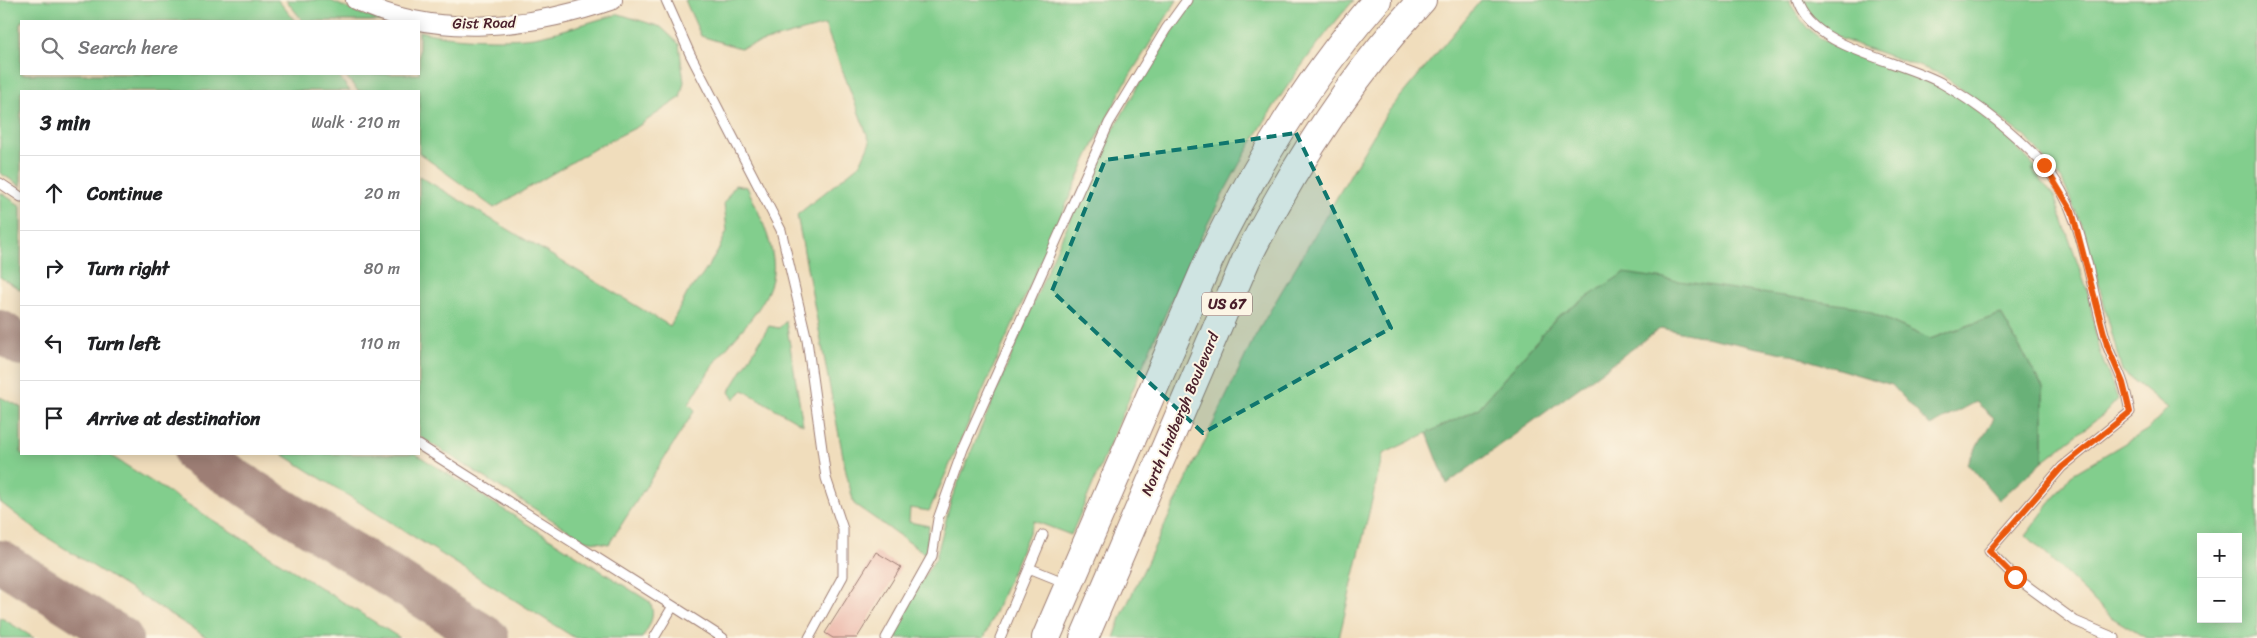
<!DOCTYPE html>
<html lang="en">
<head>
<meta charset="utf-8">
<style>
  :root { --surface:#fff; --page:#f6f6f6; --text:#202124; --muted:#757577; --line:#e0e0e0 }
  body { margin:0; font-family:Sriracha,sans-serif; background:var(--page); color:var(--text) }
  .controls { position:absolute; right:15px; bottom:15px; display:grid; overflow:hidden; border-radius:0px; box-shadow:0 2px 12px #0003 }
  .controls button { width:45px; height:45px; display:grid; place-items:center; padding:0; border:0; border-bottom:1px solid var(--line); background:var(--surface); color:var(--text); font:25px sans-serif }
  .stop { position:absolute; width:15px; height:15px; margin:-11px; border:4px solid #ea580c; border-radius:50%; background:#fff }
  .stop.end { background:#ea580c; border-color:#fff; box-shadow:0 1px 5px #0008 }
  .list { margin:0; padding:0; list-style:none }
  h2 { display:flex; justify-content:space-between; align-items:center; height:65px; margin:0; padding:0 20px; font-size:21px }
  h2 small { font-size:16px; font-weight:400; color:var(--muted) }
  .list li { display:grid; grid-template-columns:32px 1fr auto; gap:15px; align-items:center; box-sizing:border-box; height:75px; padding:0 20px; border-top:1px solid var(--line) }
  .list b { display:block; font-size:19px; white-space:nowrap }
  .list em { font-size:16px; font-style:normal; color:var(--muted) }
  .icon { flex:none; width:28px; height:28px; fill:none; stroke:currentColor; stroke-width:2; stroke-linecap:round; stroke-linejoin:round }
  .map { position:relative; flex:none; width:2257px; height:638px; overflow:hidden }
  .search { position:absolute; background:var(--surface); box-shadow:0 2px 12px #0003; left:20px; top:20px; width:400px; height:55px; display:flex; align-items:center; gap:12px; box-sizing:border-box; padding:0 18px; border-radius:0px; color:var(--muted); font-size:19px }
  .panel { position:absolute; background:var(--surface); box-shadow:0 2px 12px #0003; left:20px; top:90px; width:400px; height:365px; border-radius:0px }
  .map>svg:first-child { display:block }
</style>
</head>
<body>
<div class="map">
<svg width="2257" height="638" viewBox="0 0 2257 638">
  <rect width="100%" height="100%" fill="#fcf5e5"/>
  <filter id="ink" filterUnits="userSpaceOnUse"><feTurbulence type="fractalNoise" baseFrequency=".02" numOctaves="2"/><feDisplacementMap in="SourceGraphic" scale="10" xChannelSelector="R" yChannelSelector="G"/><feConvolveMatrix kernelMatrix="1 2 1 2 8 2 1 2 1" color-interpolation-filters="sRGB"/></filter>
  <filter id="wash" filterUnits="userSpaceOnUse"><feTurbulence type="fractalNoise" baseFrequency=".0096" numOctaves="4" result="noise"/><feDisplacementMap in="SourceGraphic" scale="20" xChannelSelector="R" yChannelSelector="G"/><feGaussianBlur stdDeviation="1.12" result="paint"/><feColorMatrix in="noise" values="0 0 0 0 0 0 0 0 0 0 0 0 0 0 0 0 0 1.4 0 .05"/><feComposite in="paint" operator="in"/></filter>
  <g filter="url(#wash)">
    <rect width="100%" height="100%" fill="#f0ddbc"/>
    <path fill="#82ce8d" stroke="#66765c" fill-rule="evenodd" d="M 0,0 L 278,0 L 295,21 L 21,21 L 21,74 L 337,74 L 350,91 L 21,91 L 21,186 L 0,173 Z
      M 286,0 L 329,0 L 358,13 L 383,21 L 303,21 Z
      M 685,0 L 1177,0 L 1124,85 L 1088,156 L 929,511 L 910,508 L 909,522 L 929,526 L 926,554 L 854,504 L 846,472 L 797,215 L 860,164 L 870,142 L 825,25 L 740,48 L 701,36 Z
      M 1194,0 L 1354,0 C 1218,154 1152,351 1071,535 L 1034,521 L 984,638 L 892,638 L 911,597 L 936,558 L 952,497 L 1052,259 L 1100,154 L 1149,66 Z
      M 1481,0 L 1790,0 L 1791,5 C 1797,13 1804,26 1812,32 C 1847,59 1896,64 1935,84 C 1977,104 2011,141 2042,174 L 2032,169 L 2054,196 L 2088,293 L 2099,351 L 2118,399 L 2104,414 L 2043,461 L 2043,388 L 2001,314 L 1930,339 L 1858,307 L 1557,317 L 1478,409 L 1383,454 L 1339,638 L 1114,638 L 1122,615 L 1254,338 L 1386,114 Z
      M 1801,0 L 2257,0 L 2257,638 L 2146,638 L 2111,617 L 2026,535 L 2071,475 L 2147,430 L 2168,408 L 2122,371 L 2085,233 L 2062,180 L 2026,137 L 1941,74 L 1841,39 L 1812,18 ZM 2201,537 L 2238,537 L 2238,619 L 2201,619 Z
      M 619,14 L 661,27 L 679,44 L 684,82 L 680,98 L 637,127 L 601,145 L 494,208 L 419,153 L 419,91 L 358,91 L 344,74 L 419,74 L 419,31 C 448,39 503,41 534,37 C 562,32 591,21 619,14 Z
      M 419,176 L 670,326 L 688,292 L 702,276 L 718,251 L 727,231 L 724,203 L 735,185 L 747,187 C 757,209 770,234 773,259 C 778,298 741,328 720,356 C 708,371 699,388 689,404 L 695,410 L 609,544 L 584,540 L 419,436 Z
      M 0,192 L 21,206 L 21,290 L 0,277 Z
      M 786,321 L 803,425 L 743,390 L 734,399 L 729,392 L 769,326 L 779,328 Z
      M 0,397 L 21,407 L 21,454 L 108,454 L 400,638 L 208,638 L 40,533 L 0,502 Z
      M 282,454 L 416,454 L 650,602 C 656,616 650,625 642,638 L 575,638 Z
      M 0,617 L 34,638 L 0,638 Z"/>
    <path fill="#69b178" stroke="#5a6852" d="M 1624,273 L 1858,307 L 1930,339 L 2001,314 L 2043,388 L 2043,461 L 1999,500 L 1967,463 L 1994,418 L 1976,402 L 1930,426 L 1892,385 L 1788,354 L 1661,328 L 1447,484 L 1427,433 L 1478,409 L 1557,317 Z"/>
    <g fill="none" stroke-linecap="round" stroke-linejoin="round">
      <path stroke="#9d7e74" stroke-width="42" d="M 0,331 L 21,345
        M 195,454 L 488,638
        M 0,561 L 122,638"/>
    </g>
    <g id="blocks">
      <path fill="#ebb3a6" d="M 876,552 L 901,567 L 857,638 L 833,638 L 825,633 Z"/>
    </g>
  </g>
  <g filter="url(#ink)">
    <use href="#blocks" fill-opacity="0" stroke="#9d7e74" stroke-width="1"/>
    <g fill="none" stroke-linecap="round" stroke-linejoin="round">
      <defs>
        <path id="service" d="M 666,0 L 690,54 L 781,230 L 807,340 L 826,478 L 843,529 L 843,576 L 809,638
          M 1797,0 C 1812,50 1902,60 1943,84 C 1978,104 2016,134 2043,164 C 2086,214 2088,284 2107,344 C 2111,357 2119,370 2123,383 C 2126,392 2128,402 2130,412 L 2062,467 L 1989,551 L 2015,577 L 2075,621 L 2115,638
          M 0,183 L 21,197
          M 419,445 L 673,606 L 654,638
          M 1029,568 L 1066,583
          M 673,606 L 723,638
          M 886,638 L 932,556 L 938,519 L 963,449 L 1109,123 L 1166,29 L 1187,0
          M 1000,638 L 1043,535"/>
        <path id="minor" d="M 355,0 C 435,40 532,28 613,0"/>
        <path id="trunk" d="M 1046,638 L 1209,260 C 1255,166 1308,79 1377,0
          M 1084,638 L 1246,260 C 1294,166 1350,77 1422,0"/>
      </defs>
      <use href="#service" stroke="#9d7e74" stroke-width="11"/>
      <use href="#minor" stroke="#9d7e74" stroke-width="20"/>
      <use href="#trunk" stroke="#9d7e74" stroke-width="30"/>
      <use href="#service" stroke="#fff" stroke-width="9"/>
      <use href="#minor" stroke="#fff" stroke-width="18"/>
      <use href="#trunk" stroke="#fff" stroke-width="28"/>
    </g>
  </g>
  <g fill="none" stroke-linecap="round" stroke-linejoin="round" filter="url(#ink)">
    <path stroke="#ea580c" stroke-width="6" d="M 2015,577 L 1989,551 L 2062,467 L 2130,412 L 2123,383 L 2107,345 L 2072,211 L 2044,165"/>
  </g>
  <path fill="#0f766e" fill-opacity="0.2" stroke="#0f766e" stroke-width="4" stroke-dasharray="10 6" stroke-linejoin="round" d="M 1296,133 L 1391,328 L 1203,433 L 1052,291 L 1105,160 Z"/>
  <g text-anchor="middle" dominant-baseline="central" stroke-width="4" stroke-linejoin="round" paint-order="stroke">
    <rect fill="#fcf5e5" stroke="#7f5f63" stroke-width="1" x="1202" y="292.5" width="50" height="23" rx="4"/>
    <g font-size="14" font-weight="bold" fill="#4a1f2b">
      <text x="1227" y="304">US 67</text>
    </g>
    <g font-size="15" fill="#4a1f2b" stroke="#fcf5e5">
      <text transform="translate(484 23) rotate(-1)">Gist Road</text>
      <text transform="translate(1180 414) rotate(-67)">North Lindbergh Boulevard</text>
    </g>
  </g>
</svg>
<div class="controls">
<button>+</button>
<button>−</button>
</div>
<div class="stop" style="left:2015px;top:577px"></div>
<div class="stop end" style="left:2044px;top:165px"></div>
<div class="search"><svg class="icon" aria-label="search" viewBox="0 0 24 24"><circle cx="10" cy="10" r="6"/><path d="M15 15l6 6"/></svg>Search here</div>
<section class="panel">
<h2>3 min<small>Walk · 210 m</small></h2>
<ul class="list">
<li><svg class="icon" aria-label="ahead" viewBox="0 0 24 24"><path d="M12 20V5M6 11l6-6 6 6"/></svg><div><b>Continue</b></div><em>20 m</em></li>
<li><svg class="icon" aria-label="right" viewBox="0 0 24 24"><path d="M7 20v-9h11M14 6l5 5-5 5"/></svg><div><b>Turn right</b></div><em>80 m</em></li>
<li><svg class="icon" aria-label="left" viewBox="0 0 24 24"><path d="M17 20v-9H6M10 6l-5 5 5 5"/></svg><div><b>Turn left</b></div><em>110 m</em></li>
<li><svg class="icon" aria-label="arrive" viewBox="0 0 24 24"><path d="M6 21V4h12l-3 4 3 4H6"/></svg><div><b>Arrive at destination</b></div></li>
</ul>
</section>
</div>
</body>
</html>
